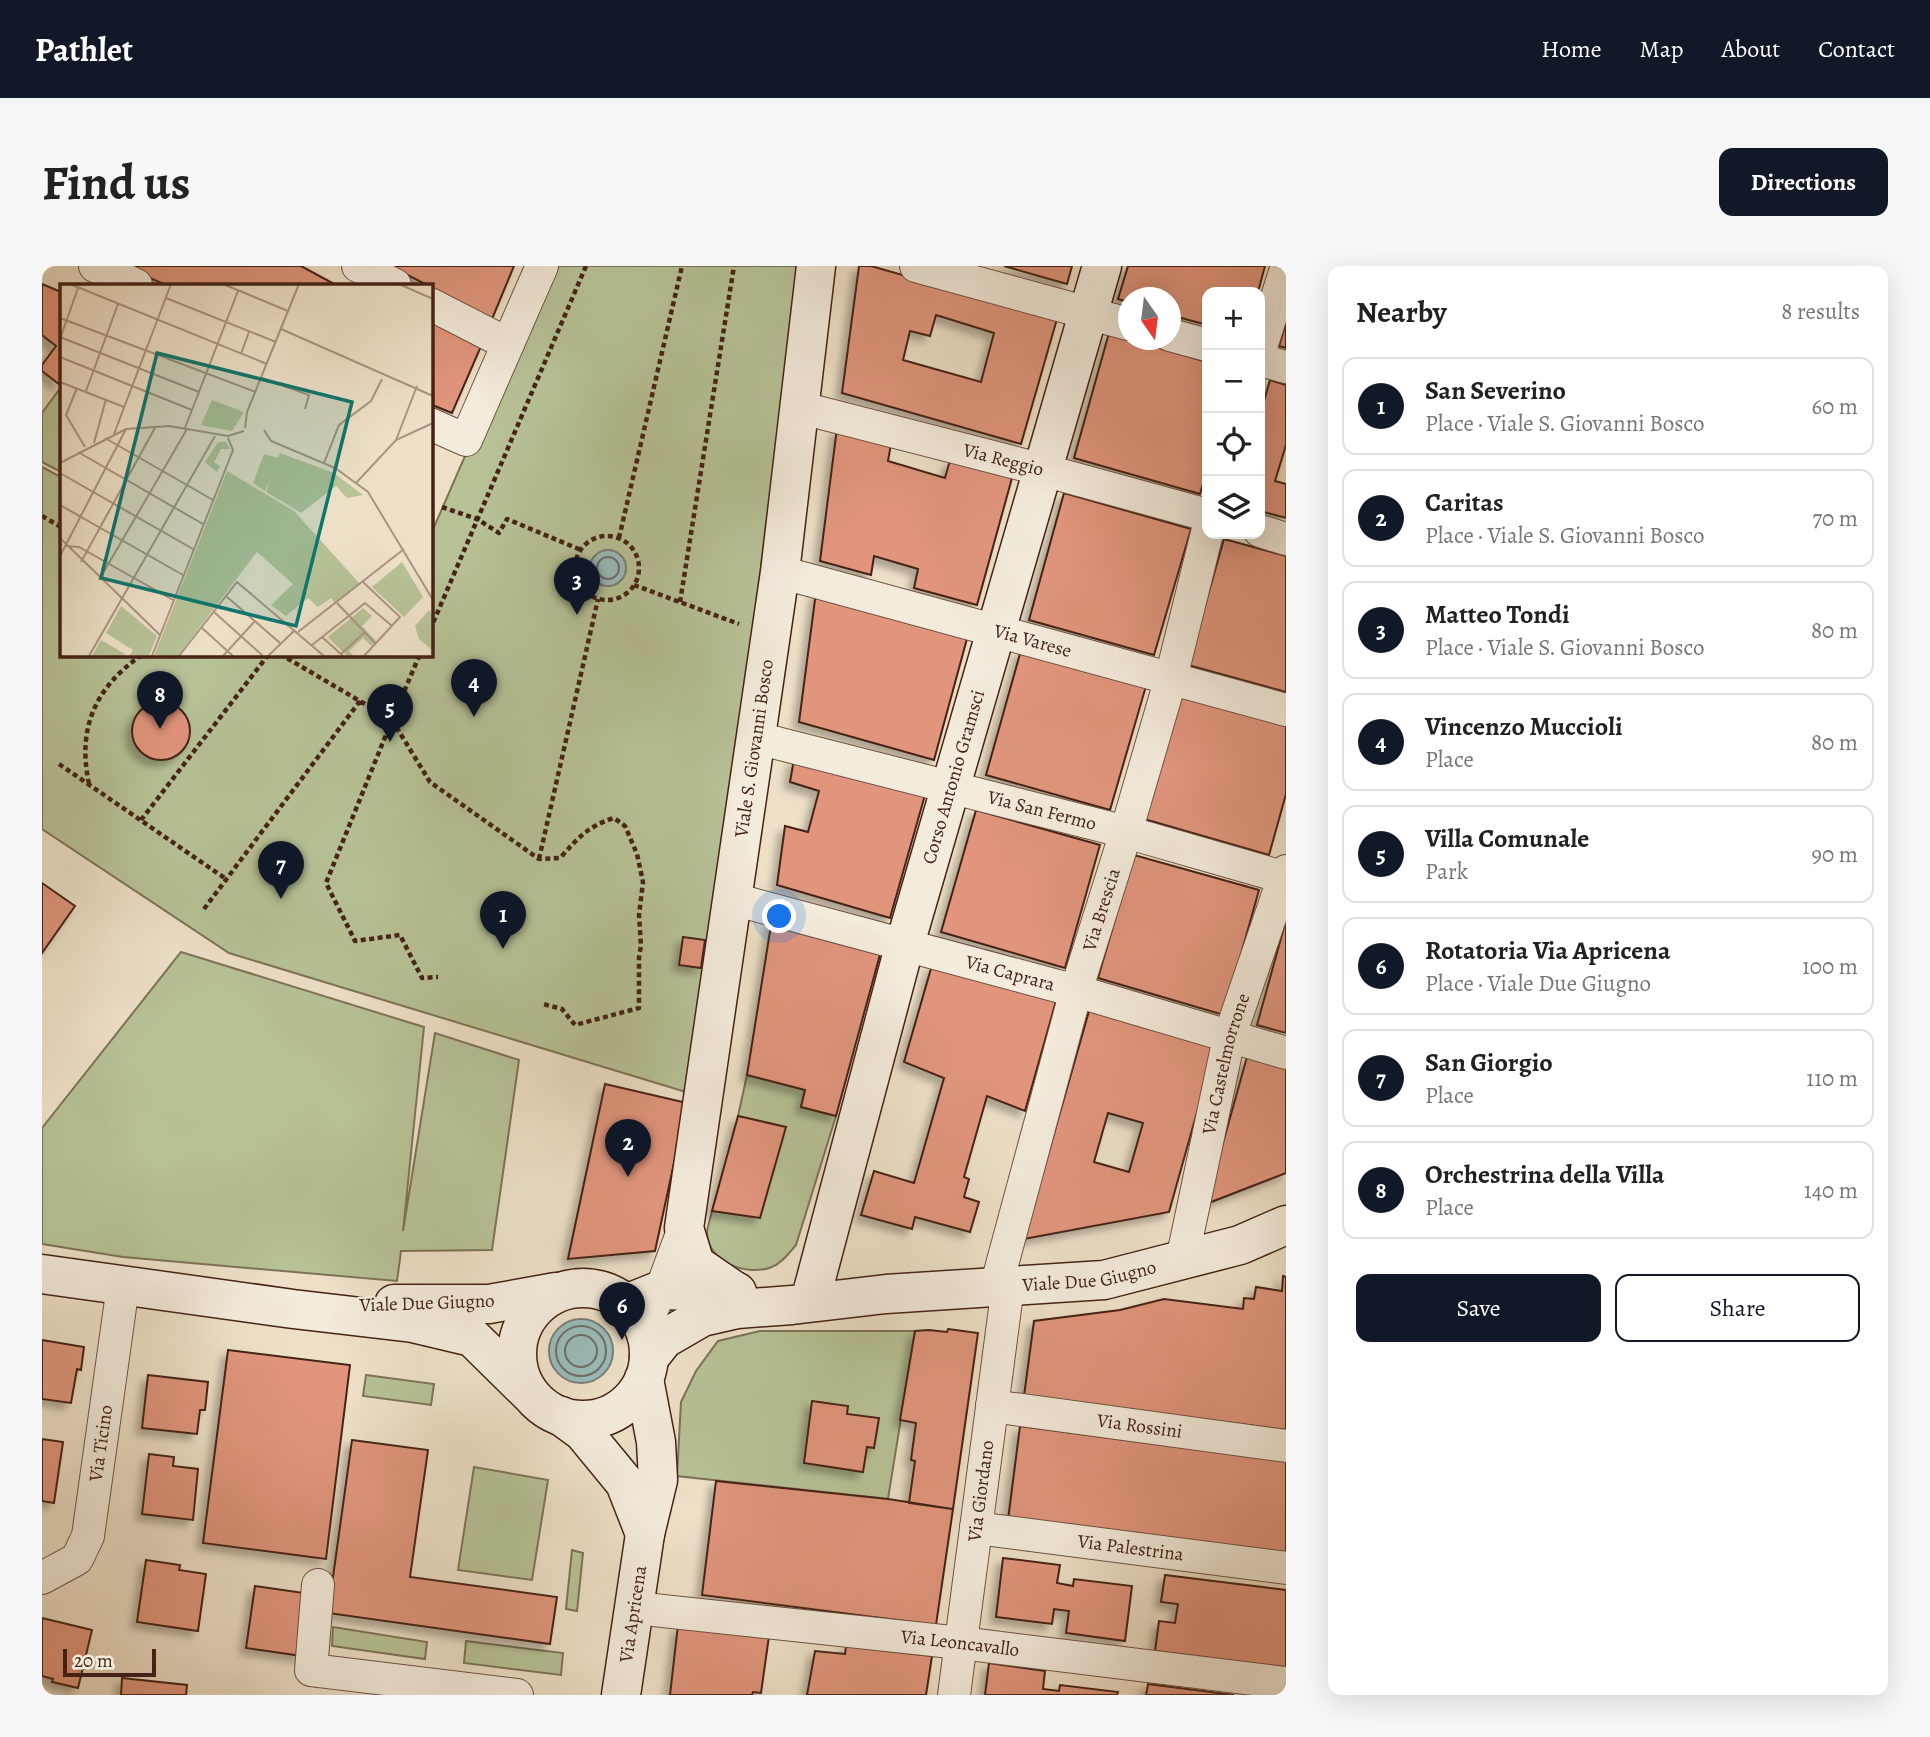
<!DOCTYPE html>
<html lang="en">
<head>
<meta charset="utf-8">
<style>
  :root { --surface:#fff; --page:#f6f6f6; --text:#222; --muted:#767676; --line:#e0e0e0; --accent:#111827 }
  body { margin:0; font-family:Alegreya,serif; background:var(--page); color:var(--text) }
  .controls { position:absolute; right:21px; top:21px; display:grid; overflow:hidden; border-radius:14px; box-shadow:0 7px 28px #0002 }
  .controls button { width:63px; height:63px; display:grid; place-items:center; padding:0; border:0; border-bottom:2px solid var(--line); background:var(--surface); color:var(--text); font:35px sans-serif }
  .compass { position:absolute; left:1076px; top:21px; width:63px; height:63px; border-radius:50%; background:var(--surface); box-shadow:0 7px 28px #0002; rotate:166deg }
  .scale { position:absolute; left:21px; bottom:18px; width:93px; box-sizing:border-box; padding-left:7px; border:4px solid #452215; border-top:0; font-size:19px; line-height:24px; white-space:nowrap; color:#452215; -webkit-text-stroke:5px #f3ebdb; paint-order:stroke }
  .you { position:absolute; left:738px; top:651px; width:24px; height:24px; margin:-18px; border:5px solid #fff; border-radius:50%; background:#1a73e8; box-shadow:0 0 0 10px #1a73e833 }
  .badge { display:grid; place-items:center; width:46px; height:46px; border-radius:50%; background:var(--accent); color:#fff; font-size:23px; font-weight:700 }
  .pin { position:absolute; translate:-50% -58px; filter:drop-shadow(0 2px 4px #0008) }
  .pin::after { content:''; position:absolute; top:37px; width:24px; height:21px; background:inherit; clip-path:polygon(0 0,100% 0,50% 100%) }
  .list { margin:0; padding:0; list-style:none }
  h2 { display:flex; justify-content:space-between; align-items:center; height:91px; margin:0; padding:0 28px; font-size:30px }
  h2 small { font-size:23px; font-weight:400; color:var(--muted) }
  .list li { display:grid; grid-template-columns:46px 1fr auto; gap:21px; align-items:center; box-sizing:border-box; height:98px; margin:0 14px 14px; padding:0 14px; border:2px solid var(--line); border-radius:14px }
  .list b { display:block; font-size:26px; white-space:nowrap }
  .list p { margin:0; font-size:23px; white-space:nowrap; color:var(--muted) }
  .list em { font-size:23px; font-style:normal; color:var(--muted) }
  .actions { display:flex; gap:14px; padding:21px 28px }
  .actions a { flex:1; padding:16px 0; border:2px solid var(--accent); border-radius:14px; text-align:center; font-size:24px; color:var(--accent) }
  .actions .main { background:var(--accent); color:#fff }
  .icon { flex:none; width:38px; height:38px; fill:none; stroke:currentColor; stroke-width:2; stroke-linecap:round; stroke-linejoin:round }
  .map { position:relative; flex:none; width:1244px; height:1429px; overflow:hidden; border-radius:14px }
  header { display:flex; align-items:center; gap:42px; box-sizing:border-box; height:98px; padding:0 35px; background:var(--accent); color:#fff }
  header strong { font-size:33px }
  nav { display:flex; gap:38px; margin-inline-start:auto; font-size:24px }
  .intro { display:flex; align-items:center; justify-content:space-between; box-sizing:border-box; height:168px; padding:0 42px }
  h1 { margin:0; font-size:49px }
  .button { padding:18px 32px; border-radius:14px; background:var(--accent); color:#fff; font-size:24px; font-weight:700 }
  main { display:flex; gap:42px; padding:0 42px }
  aside { flex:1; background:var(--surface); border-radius:14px; box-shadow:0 7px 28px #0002 }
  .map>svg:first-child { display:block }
</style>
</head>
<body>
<header>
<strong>Pathlet</strong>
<nav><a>Home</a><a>Map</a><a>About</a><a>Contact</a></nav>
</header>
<div class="intro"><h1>Find us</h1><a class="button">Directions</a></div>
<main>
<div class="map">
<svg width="1244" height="1429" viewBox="0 0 1244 1429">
  <defs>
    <filter id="shadow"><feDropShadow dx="-6" dy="6" stdDeviation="3.5" flood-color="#0004"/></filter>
  </defs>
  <rect width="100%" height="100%" fill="#ede0c7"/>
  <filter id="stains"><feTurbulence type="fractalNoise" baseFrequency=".00286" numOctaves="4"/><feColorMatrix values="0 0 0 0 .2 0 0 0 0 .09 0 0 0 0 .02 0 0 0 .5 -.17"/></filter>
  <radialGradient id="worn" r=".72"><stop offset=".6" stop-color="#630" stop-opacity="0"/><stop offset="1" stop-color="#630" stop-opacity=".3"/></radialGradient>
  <path fill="#b7c297" stroke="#7e7256" stroke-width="2" d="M 506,0 L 757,0 L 711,364 L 647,827 L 187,687 L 0,563 L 0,201 L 19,211 L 19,388 L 342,388 L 345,390 L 346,388 L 388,388 L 389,268 Z
    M 19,121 L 19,206 L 0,196 L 0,147 Z
    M 139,686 L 382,761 L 361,965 L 393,767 L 477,794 L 450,984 L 359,985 L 355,1015 L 81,991 L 0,978 L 0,862 Z
    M 705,809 L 763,824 L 759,841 L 794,850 L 754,979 C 747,987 740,997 730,1001 C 705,1011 666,996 665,967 C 665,961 669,951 670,945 L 718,951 L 743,861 L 696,850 Z
    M 718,1065 L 873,1065 L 846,1233 L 635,1210 L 639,1136 L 654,1105 L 676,1075 Z
    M 324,1109 L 392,1118 L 389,1139 L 321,1130 Z
    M 432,1201 L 506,1214 L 490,1314 L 416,1304 Z
    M 530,1284 L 541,1287 L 535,1345 L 524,1343 Z
    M 291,1361 L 385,1376 L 383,1393 L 290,1380 Z
    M 424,1375 L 521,1387 L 519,1409 L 422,1397 Z"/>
  <path fill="#9abcbb" stroke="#787e79" stroke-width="2" d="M548 302a18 18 0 1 1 36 0a18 18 0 1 1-36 0Z
    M507 1085a32 32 0 1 1 64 0a32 32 0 1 1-64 0Z"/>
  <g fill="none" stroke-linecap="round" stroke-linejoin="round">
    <path stroke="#706f68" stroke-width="2" d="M555 302a11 11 0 1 1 22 0a11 11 0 1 1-22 0Z
      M514 1085a25 25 0 1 1 50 0a25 25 0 1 1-50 0Z
      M523 1085a16 16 0 1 1 32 0a16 16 0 1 1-32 0Z"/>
  </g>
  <path fill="#e0957b" stroke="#452215" stroke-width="2" fill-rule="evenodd" filter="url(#shadow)" d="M 80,0 L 259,0 L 294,19 L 124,19 Z
    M 348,0 L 472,0 L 450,53 L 388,21 L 388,19 L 385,19 Z
    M 817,0 L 829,0 L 1015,53 L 979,178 L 800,127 ZM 894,49 L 952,67 L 939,116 L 861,94 L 868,65 L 888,70 Z
    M 962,0 L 1030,0 L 1025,18 Z
    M 1086,0 L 1223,0 L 1216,26 L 1165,26 L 1165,59 L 1128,49 L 1128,32 L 1086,32 L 1086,36 L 1076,33 Z
    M 0,18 L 19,26 L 18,119 L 0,105 L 0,99 L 14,80 L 0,69 Z
    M 390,52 L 440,78 L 410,147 L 388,138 L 388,56 Z
    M 1244,57 L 1244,82 L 1237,80 Z
    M 1067,67 L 1165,96 L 1165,204 L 1158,228 L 1032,192 Z
    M 1228,114 L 1244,119 L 1244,179 L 1233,215 L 1244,218 L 1244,252 L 1218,245 L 1218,149 Z
    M 795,162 L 849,178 L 846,195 L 903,212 L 908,194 L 970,212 L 935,339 L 872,322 L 876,303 L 832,290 L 829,309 L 778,295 Z
    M 1022,227 L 1149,263 L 1112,389 L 987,354 Z
    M 1182,273 L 1244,290 L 1244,426 L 1146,399 Z
    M 774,326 L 926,369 L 892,494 L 757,456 Z
    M 979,384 L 1104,420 L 1068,544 L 944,509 Z
    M 1137,429 L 1244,460 L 1244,528 L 1227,589 L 1102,553 Z
    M90 465a29 29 0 1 1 58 0a29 29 0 1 1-58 0Z
    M 752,493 L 883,529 L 848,652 L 735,619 L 743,560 L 766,566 L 777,525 L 748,516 Z
    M 934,544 L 1058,579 L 1023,702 L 899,666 Z
    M 1092,589 L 1217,624 L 1182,749 L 1056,712 Z
    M 0,617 L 33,640 L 0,687 Z
    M 730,653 L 839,685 L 794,850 L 759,841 L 763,824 L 705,809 Z
    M 1244,654 L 1244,767 L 1215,759 Z
    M 641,671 L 663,674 L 659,702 L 637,699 Z
    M 890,699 L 1014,735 L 983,845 L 945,830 L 922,911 L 927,913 L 922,931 L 937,936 L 928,966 L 873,951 L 870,963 L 819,949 L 832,905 L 872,917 L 902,812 L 862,796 Z
    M 1047,745 L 1173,782 L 1127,946 L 982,973 ZM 1066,847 L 1101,857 L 1087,906 L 1052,896 Z
    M 1205,791 L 1244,802 L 1244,907 L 1164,938 Z
    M 563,818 L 645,837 L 613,985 L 526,993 Z
    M 696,850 L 744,861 L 718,952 L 670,945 Z
    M 1241,1010 L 1244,1011 L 1244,1164 L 982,1130 L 992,1055 L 1078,1044 L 1122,1033 L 1201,1043 L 1202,1032 L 1212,1033 L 1214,1021 L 1240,1025 Z
    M 906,1063 L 936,1067 L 911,1243 L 867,1237 L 873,1195 L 869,1194 L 874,1157 L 858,1154 L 873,1065 L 887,1064 L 905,1066 Z
    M 0,1074 L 42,1081 L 39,1104 L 35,1103 L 29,1137 L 0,1133 Z
    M 186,1084 L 308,1099 L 284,1293 L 161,1277 Z
    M 106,1109 L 166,1116 L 163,1144 L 158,1144 L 155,1168 L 100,1162 Z
    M 770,1135 L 806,1140 L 805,1148 L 837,1152 L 832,1182 L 825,1181 L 821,1206 L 762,1197 Z
    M 978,1160 L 1244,1195 L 1244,1289 L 966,1254 Z
    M 0,1173 L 21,1176 L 12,1237 L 0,1235 Z
    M 310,1174 L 386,1184 L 368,1311 L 515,1331 L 508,1378 L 286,1347 Z
    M 107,1188 L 132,1191 L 131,1200 L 156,1203 L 151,1254 L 100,1248 Z
    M 674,1215 L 846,1233 L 911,1243 L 894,1359 L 660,1329 Z
    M 961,1292 L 1018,1299 L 1015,1317 L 1031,1320 L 1032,1313 L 1090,1320 L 1083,1375 L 1024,1367 L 1027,1345 L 1012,1343 L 1010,1358 L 954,1351 Z
    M 104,1294 L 138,1299 L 137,1304 L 164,1308 L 156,1365 L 95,1356 Z
    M 1123,1309 L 1244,1324 L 1244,1402 L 1113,1385 L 1117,1355 L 1133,1357 L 1136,1338 L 1119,1336 Z
    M 213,1320 L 269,1328 L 260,1390 L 204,1382 Z
    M 0,1352 L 50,1364 L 36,1422 L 10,1416 L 11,1413 L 0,1410 Z
    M 636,1359 L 727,1370 L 719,1427 L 711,1426 L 710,1429 L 628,1429 Z
    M 804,1380 L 890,1390 L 884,1429 L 765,1429 L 773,1385 L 803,1388 Z
    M 947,1397 L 1003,1405 L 1001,1423 L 1017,1425 L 1018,1419 L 1076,1426 L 1075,1429 L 943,1429 Z
    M 80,1412 L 145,1419 L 144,1429 L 79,1429 Z
    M 1106,1418 L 1192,1429 L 1104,1429 Z"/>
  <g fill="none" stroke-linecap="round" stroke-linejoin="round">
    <defs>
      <g id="street">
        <path d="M 53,0 L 94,19"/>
        <path d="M 316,0 L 353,19"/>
        <path d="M 874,0 L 1086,58"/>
        <path d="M 388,38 L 466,78"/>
        <path d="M 1128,69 L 1165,79"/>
        <path d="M 1218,84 L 1244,3"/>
        <path d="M 1218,94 L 1244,101"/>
        <path id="s1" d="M 756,141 L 1001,204 L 1165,249"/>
        <path d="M 388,158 L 424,174 L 500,0"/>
        <path d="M 1218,265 L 1244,273"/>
        <path id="s2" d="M 738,306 L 1244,444"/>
        <path id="s3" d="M 715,472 L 1084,566 L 1244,612"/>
        <path id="s4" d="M 691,633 L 1034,725 L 1244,787"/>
        <path id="s5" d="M 1140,994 L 1187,772 L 1244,605"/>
        <path id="s6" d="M 954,1021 L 1034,725 L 1084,566 L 1129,412 L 1165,267"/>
        <path d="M 602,1061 L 619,1024 L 642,962"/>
        <path id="s7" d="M 950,1140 L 1244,1180"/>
        <path id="s8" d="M 934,1262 L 1244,1302"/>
        <path id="s9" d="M 0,1312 L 35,1293 L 46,1270 L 81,1020"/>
        <path d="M 276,1319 L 269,1404 L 475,1429"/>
        <path id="s10" d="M 593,1342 L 919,1377 L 1244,1417"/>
        <path id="s11" d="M 912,1429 L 966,1020"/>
      </g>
      <g id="secondary">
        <path d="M 0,1008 L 251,1043 L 371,1057 L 430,1071 L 487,1127"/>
        <circle cx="541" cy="1088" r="66"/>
        <path id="s12" d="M 771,1024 L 863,678 L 1060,0"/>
        <path id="s13" d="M 694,1026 L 653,998 L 642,962 L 738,306 L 774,0"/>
        <path d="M 352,1038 L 447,1038 L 514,1026"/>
        <path d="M 584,1038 L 619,1024 L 695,1026"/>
        <path id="s14" d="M 607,1092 L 622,1073 L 660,1051 L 695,1043 L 750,1039 L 844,1028 L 1062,1014 L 1198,979 L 1244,959"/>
        <path d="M 519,1150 L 541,1166 L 583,1217 L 603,1268"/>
        <path id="s15" d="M 579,1429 L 603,1268 L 616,1214 L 614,1176 L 602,1113"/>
      </g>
    </defs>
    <use href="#street" stroke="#6f5242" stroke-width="34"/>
    <use href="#secondary" stroke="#452215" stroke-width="41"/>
    <path stroke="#452215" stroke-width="4.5" stroke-dasharray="5 3.5" stroke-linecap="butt" d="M 400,241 L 435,253 L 457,267 L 465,253 L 539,284
      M 0,250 L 19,261
      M533 302a32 32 0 1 1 64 0a32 32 0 1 1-64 0Z
      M 577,272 L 640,0
      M 592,319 L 697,358
      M 638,336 L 692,0
      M 388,364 L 544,0
      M 238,388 L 350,454 L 378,388
      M 350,454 L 388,516 L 497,593 L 518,592 C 536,572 546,560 572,552 L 583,560 L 595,588 L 601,616 L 597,649 L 599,680 L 597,691 L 597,742 L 533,759 L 520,743 L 501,738
      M 350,454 L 284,617 L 313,675 L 358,669 L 380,712 L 396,711
      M 17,498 L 184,613
      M 47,518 C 35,462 53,421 101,388
      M 99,554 L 227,388
      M 497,593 L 556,333
      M 162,643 L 318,435"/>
    <use href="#street" stroke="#f3ebdb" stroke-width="32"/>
    <use href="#secondary" stroke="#f3ebdb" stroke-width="38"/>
  </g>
  <g text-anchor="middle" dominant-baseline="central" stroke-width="5" stroke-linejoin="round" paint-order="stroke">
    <g font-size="19" fill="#452215" stroke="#f3ebdb">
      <text stroke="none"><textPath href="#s1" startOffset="212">Via Reggio</textPath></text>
      <text stroke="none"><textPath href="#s2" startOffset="262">Via Varese</textPath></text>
      <text stroke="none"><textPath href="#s13" startOffset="572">Viale S. Giovanni Bosco</textPath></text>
      <text stroke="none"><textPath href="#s12" startOffset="532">Corso Antonio Gramsci</textPath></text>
      <text stroke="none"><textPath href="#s3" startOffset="294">Via San Fermo</textPath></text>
      <text stroke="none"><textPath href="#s6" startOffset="392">Via Brescia</textPath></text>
      <text stroke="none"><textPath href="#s4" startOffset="287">Via Caprara</textPath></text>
      <text stroke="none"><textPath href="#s5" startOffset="201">Via Castelmorrone</textPath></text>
      <text stroke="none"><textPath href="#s14" startOffset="458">Viale Due Giugno</textPath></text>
      <text transform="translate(385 1037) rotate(-2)">Viale Due Giugno</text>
      <text stroke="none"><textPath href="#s7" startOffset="149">Via Rossini</textPath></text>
      <text stroke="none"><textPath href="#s9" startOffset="159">Via Ticino</textPath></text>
      <text stroke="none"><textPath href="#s11" startOffset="206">Via Giordano</textPath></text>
      <text stroke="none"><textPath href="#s8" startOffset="156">Via Palestrina</textPath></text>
      <text stroke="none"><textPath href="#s15" startOffset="82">Via Apricena</textPath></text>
      <text stroke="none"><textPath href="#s10" startOffset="327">Via Leoncavallo</textPath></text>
    </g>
  </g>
  <g transform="translate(18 18)">
    <rect width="373" height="373" fill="#ede0c7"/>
    <path d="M 152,116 L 184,128 L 172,147 L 141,141 ZM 158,158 L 166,158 L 170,165 L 161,165 L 154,178 L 160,182 L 157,188 L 145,178 ZM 220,169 L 274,189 L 303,211 L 287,214 L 276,202 L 241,229 L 206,208 L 211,192 L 205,207 L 193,199 L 204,170 L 218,174 ZM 167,187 L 234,227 L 300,300 L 275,319 L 271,314 L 258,323 L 248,314 L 226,332 L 211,321 L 233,300 L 197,268 L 118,372 L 94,372 ZM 342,278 L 363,313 L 344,333 L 312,303 ZM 61,322 L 97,352 L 89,372 L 69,372 L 73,366 L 46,349 ZM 303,324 L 312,332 L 302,342 L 316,357 L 311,362 L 303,354 L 289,367 L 294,372 L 287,372 L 268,353 ZM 369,326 L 373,333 L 373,367 L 359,355 L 355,342 ZM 41,356 L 65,370 L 64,372 L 32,372 Z" fill="#b7c297"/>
    <path fill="none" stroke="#aa9480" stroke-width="2" d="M 10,0 L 207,80M 163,0 L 228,27M 339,0 L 373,15M 106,14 L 216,58M 0,34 L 196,108M 221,45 L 373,112M 0,53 L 139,108M 0,55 L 18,4M 181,70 L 189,48M 0,73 L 132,126M 202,94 L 249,111 L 245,125M 0,98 L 64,123M 17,104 L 6,131 L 25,163M 26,107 L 58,20M 125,144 L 178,7M 185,144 L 187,128 L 239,0M 204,146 L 211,157 L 275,184 L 308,208 L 373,316M 54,150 L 111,0M 45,154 L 153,216M 336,156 L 357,102M 34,159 L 46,115M 18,168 L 143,240M 0,179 L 66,145 L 109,142 L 168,152 L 184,147M 264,179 L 279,141 L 311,117 L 322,95M 0,189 L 133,265M 296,199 L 336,156 L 373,139M 0,221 L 123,291M 0,254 L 100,351M 6,262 L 19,263 L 113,316M 0,272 L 66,145M 21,278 L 96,142M 39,296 L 127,145M 303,298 L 340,333 L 304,372M 166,312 L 220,359M 277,319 L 316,360M 154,328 L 203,372M 142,344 L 173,372M 238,348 L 344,265M 262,353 L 283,372M 252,361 L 305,319 L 332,342M 281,370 L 305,348M 29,372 L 155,152M 92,372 L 173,166 L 168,154M 119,372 L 177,298 L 264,372M 163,372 L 195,337M 208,372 L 235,346"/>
    <path fill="#0f766e" fill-opacity="0.15" stroke="#0f766e" stroke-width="3.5" d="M 97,69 L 292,118 L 236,342 L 41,294 Z"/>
    <rect width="373" height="373" fill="none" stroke="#452215" stroke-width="3.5"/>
  </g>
  <rect width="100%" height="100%" filter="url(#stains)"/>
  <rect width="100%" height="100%" fill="url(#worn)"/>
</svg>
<div class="controls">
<button>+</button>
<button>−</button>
<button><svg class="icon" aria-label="locate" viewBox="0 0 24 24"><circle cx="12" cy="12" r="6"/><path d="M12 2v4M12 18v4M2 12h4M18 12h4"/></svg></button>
<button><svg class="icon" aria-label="layers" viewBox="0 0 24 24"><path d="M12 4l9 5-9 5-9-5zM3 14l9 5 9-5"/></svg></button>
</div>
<svg class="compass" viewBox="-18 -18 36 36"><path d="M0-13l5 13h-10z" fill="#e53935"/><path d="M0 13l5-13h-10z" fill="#767676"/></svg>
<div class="scale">20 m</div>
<div class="you"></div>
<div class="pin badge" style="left:461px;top:683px">1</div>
<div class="pin badge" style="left:586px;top:911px">2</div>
<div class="pin badge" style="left:535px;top:349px">3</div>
<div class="pin badge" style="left:432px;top:451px">4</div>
<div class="pin badge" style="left:348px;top:476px">5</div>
<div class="pin badge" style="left:580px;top:1074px">6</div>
<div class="pin badge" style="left:239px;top:633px">7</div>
<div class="pin badge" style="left:118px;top:463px">8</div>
</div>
<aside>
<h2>Nearby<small>8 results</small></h2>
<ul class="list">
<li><span class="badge">1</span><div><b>San Severino</b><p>Place · Viale S. Giovanni Bosco</p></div><em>60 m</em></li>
<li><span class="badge">2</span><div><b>Caritas</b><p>Place · Viale S. Giovanni Bosco</p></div><em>70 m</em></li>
<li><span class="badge">3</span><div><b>Matteo Tondi</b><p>Place · Viale S. Giovanni Bosco</p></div><em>80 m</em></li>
<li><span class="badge">4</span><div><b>Vincenzo Muccioli</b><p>Place</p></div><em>80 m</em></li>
<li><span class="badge">5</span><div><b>Villa Comunale</b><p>Park</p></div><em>90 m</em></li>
<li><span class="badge">6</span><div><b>Rotatoria Via Apricena</b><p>Place · Viale Due Giugno</p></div><em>100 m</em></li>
<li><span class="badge">7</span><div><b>San Giorgio</b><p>Place</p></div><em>110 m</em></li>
<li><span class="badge">8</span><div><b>Orchestrina della Villa</b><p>Place</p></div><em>140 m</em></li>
</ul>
<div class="actions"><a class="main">Save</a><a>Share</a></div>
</aside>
</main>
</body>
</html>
